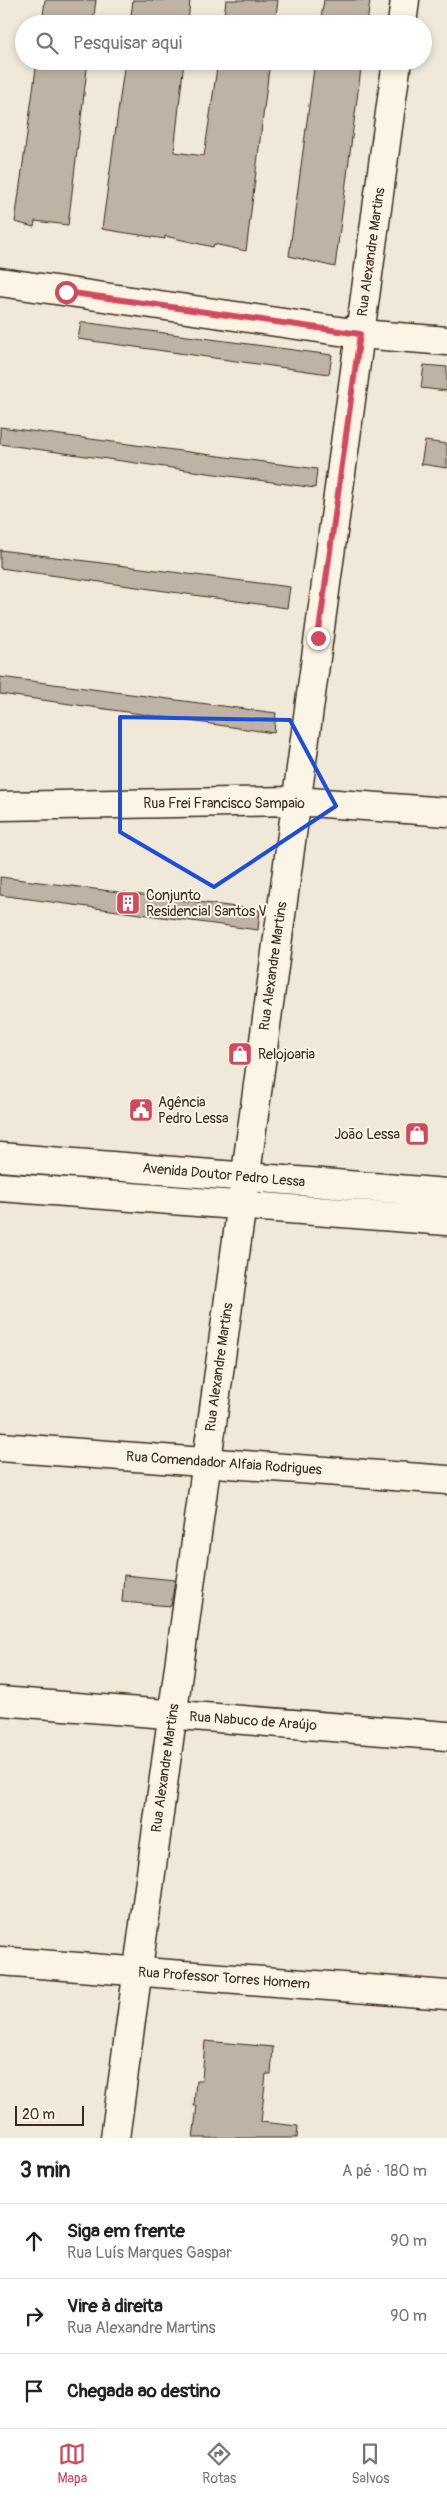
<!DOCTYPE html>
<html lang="pt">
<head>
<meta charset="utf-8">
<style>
  :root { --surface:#fff; --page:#f6f6f6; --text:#222; --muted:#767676; --line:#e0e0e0; --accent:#d1495b }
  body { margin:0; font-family:Pangolin,sans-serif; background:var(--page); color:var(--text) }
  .scale { position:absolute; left:15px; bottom:12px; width:69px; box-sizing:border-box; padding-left:5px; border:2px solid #3b2a1e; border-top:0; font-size:14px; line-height:18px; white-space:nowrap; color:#3b2a1e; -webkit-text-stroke:4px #fcf5e5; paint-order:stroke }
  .stop { position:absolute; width:15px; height:15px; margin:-11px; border:4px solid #d1495b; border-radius:50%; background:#fff }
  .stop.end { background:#d1495b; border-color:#fff; box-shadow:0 1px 5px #0008 }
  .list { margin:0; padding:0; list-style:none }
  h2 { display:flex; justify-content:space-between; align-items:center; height:65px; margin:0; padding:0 20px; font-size:21px }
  h2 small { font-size:16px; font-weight:400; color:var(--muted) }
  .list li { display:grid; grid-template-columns:32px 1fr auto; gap:15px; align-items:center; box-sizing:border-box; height:75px; padding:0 20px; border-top:1px solid var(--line) }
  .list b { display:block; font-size:19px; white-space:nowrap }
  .list p { margin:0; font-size:16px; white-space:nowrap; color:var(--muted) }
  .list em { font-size:16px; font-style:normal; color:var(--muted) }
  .icon { flex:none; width:28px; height:28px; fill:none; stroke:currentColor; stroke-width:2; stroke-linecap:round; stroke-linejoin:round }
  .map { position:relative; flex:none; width:447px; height:2138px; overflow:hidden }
  .search { position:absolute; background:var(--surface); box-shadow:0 2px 8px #0003; left:15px; right:15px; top:15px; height:55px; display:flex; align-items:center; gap:12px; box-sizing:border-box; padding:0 18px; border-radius:28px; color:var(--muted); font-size:19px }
  .sheet { height:290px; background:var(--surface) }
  nav { display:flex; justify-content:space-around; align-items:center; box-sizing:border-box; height:70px; border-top:1px solid var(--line); background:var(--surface); font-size:14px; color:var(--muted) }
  nav a { display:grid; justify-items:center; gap:2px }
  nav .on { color:var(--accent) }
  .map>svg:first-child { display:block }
</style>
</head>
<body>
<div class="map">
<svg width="447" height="2138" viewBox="0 0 447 2138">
  <rect width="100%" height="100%" fill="#f0e9d9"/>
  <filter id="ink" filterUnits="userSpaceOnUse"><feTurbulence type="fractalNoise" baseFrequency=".02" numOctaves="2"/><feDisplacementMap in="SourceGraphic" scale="10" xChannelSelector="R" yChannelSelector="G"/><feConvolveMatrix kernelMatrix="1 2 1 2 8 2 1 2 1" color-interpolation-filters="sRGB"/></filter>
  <g filter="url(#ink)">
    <path fill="#beb3a4" stroke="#3b2a1e" d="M 45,0 L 96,0 L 93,24 L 42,24 Z
      M 133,0 L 190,0 L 188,24 L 130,24 Z
      M 226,0 L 278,0 L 275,24 L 223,24 Z
      M 324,0 L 370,0 L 367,24 L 320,24 Z
      M 37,61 L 88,61 L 68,225 L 35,221 L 34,227 L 15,222 Z
      M 125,61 L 184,61 L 174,152 L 204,156 L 218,61 L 270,61 L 246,251 L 214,244 L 213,247 L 165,236 L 165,239 L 102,229 Z
      M 315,61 L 362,61 L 335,267 L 289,256 Z
      M 81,322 L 332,355 L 329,374 L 78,339 Z
      M 424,365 L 447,367 L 447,391 L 421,388 Z
      M 0,427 L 317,469 L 315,488 L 0,444 Z
      M 425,441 L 447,444 L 447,468 L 421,464 Z
      M 0,550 L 290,587 L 287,608 L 0,568 Z
      M 0,677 L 276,713 L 274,733 L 0,694 Z
      M 0,877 L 260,910 L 258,930 L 0,895 Z
      M 124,1575 L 175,1580 L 171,1606 L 122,1602 Z
      M 205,2041 L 273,2047 L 271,2074 L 266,2074 L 261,2122 L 298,2126 L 297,2138 L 193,2138 L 197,2106 L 194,2106 L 196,2080 L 202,2080 Z"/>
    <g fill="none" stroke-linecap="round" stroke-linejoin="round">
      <defs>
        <path id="minor" d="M 0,282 L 360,334 L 447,341
          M 0,1447 L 447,1480
          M 0,1701 L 447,1736
          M 0,1961 L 447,1995"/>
        <path id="tertiary" d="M 402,24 L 405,0
          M 0,806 L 296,801 L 447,812
          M 115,2138 L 397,61"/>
        <path id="secondary" d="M 0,1157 L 447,1193
          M 0,1187 L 447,1221"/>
      </defs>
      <use href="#minor" stroke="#3b2a1e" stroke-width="31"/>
      <use href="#tertiary" stroke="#3b2a1e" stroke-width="31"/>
      <use href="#secondary" stroke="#3b2a1e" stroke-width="31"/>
      <use href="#minor" stroke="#fcf5e5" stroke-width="28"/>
      <use href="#tertiary" stroke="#fcf5e5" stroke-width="28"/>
      <use href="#secondary" stroke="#fcf5e5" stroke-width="28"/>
    </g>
  </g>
  <g fill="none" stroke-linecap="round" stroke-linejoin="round" filter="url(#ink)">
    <path stroke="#d1495b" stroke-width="6" d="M 66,292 L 360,334 L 318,638"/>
  </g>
  <path fill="none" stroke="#1d4ed8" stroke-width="4" stroke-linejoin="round" d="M 120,717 L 290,720 L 336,806 L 214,887 L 120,832 Z"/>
  <defs>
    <symbol id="building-square" viewBox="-11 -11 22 22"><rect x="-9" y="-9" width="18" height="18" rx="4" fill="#d1495b" stroke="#fcf5e5"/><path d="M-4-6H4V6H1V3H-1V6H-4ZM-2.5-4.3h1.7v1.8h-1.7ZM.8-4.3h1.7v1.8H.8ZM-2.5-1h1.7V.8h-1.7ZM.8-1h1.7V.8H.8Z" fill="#fff"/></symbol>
    <symbol id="shop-square" viewBox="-11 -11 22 22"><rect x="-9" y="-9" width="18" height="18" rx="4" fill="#d1495b" stroke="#fcf5e5"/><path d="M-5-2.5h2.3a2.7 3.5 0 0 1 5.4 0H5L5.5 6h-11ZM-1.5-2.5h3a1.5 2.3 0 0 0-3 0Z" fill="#fff"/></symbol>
    <symbol id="civic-square" viewBox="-11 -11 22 22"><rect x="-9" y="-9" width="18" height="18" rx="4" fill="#d1495b" stroke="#fcf5e5"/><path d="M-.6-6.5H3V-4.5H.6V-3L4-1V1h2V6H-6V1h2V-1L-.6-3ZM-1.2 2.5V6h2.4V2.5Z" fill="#fff"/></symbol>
  </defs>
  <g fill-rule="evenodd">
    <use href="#building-square" x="114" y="889" width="28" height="28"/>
    <use href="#shop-square" x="226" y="1040" width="28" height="28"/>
    <use href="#civic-square" x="127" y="1096" width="28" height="28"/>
    <use href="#shop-square" x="403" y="1120" width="28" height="28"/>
  </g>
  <g text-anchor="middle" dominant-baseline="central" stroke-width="4" stroke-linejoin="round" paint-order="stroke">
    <g font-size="14" fill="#3b2a1e" stroke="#fcf5e5">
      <text transform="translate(371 252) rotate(-82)">Rua Alexandre Martins</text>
      <text x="224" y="803">Rua Frei Francisco Sampaio</text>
      <text transform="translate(273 966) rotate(-82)">Rua Alexandre Martins</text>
      <text transform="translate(224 1175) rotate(5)">Avenida Doutor Pedro Lessa</text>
      <text transform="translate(219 1367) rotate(-82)">Rua Alexandre Martins</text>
      <text transform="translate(224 1463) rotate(4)">Rua Comendador Alfaia Rodrigues</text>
      <text transform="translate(253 1721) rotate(4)">Rua Nabuco de Araújo</text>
      <text transform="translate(165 1768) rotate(-82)">Rua Alexandre Martins</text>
      <text transform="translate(224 1978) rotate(4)">Rua Professor Torres Homem</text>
    </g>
    <g font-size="14" fill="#3b2a1e" stroke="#fcf5e5" text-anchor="start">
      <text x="146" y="895">Conjunto<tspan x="146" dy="16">Residencial Santos V</tspan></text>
      <text x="258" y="1054">Relojoaria</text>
      <text x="158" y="1102">Agência<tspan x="158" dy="16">Pedro Lessa</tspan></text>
      <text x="400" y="1134" text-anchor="end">João Lessa</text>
    </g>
  </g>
</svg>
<div class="scale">20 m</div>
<div class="stop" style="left:66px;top:292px"></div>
<div class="stop end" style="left:318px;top:638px"></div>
<div class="search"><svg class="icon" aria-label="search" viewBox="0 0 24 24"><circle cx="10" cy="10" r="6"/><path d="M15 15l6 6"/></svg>Pesquisar aqui</div>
</div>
<section class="sheet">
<h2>3 min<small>A pé · 180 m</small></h2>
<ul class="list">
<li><svg class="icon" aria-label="ahead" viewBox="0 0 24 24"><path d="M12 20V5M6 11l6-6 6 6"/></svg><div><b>Siga em frente</b><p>Rua Luís Marques Gaspar</p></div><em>90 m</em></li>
<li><svg class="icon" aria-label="right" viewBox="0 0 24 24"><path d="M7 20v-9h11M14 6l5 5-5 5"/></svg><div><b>Vire à direita</b><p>Rua Alexandre Martins</p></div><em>90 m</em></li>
<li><svg class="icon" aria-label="arrive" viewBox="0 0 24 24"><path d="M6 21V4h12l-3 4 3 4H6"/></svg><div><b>Chegada ao destino</b></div></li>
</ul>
</section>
<nav>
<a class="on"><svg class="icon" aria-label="map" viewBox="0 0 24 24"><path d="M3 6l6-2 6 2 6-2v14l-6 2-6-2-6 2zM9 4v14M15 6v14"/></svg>Mapa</a>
<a><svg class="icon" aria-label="directions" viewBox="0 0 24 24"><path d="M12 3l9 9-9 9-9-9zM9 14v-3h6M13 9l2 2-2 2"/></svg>Rotas</a>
<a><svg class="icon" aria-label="saved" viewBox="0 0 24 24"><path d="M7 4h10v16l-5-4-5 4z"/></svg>Salvos</a>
</nav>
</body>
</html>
